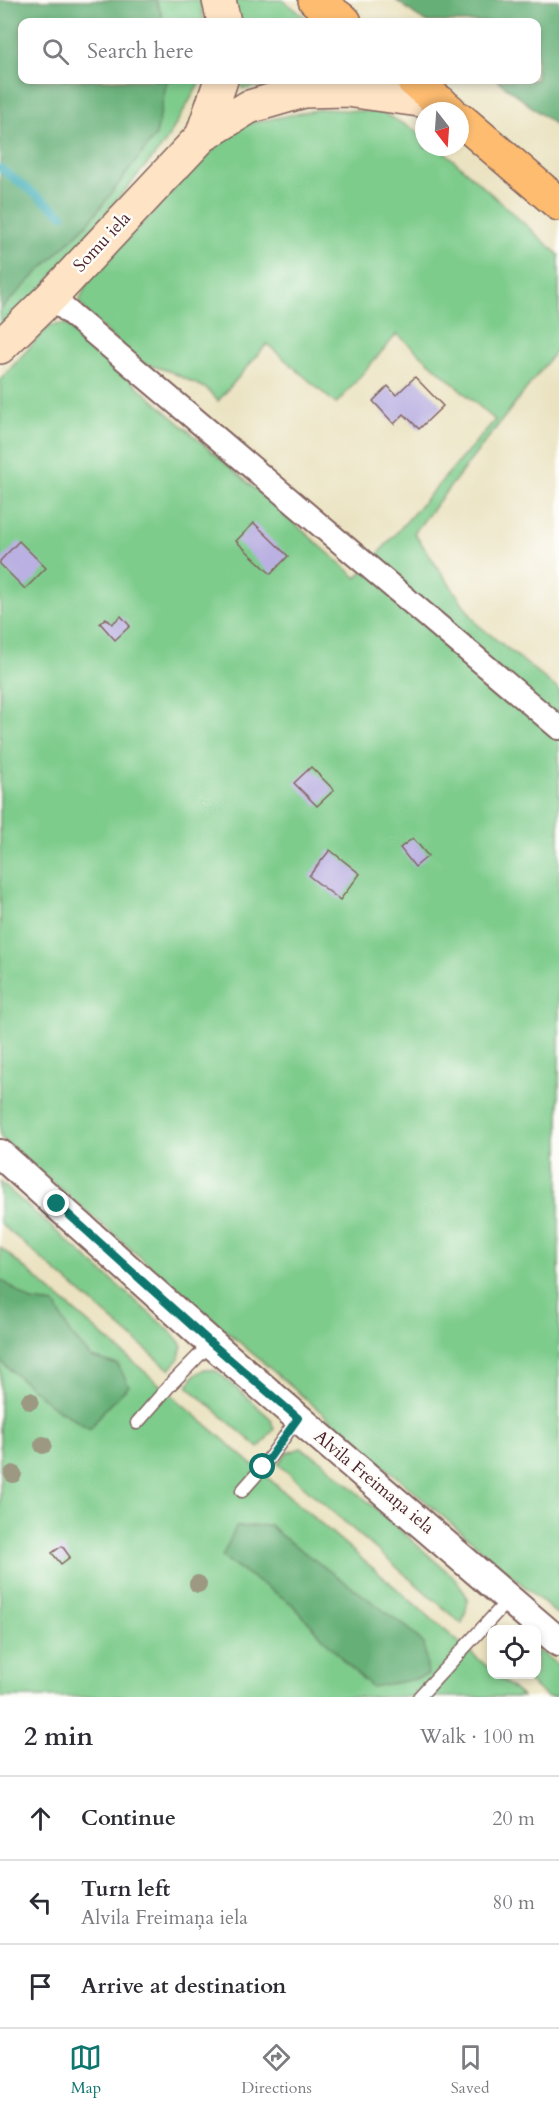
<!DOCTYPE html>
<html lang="en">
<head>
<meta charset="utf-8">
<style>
  :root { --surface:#fff; --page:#f2f2f3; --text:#2b2b33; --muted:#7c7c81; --line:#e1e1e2; --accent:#0f766e }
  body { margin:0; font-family:Cardo,serif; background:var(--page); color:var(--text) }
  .controls { position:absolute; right:18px; bottom:18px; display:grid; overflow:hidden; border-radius:12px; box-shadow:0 3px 9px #0003 }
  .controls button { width:54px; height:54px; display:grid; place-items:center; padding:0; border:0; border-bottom:2px solid var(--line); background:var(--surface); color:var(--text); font:30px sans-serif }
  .compass { position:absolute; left:415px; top:102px; width:54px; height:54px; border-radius:50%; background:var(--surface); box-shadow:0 3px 9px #0003; rotate:163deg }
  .stop { position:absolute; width:18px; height:18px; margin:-14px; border:4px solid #0f766e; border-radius:50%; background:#fff }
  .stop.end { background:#0f766e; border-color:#fff; box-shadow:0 2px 6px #0008 }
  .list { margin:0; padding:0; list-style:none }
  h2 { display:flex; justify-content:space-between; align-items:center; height:78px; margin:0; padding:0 24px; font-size:26px }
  h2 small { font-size:20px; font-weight:400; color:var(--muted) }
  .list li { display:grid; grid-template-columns:39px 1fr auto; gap:18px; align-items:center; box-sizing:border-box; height:84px; padding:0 24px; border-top:2px solid var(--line) }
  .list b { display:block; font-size:22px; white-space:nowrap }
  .list p { margin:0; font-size:20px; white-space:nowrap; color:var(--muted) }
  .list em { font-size:20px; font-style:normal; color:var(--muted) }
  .icon { flex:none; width:33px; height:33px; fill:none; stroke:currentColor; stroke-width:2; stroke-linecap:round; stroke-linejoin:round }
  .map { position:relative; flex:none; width:559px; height:1697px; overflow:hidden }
  .search { position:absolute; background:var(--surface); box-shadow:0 3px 9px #0003; left:18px; right:18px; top:18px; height:66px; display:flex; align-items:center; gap:15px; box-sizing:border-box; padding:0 21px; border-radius:12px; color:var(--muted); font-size:22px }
  .sheet { height:330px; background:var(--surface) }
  nav { display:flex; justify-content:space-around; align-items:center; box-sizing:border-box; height:84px; border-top:2px solid var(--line); background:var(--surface); font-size:16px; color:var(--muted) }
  nav a { display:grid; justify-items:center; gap:3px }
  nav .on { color:var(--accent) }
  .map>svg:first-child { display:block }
</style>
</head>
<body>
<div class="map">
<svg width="559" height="1697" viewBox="0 0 559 1697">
  <rect width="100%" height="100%" fill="#fdfcf7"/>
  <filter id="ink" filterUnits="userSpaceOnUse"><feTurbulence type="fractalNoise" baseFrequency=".0167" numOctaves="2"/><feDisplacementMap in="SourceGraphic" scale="12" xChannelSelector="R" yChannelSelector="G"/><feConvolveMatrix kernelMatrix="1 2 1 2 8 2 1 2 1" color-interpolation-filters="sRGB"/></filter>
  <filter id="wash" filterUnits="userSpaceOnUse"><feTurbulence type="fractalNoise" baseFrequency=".008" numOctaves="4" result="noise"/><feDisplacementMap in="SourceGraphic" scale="24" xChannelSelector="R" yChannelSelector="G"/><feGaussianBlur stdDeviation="1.35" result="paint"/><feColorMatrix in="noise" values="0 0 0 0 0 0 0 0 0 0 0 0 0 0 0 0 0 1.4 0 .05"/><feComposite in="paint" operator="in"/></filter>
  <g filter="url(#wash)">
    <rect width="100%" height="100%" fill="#eae2c0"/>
    <path fill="#7ecc8c" stroke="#64765c" stroke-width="1.5" fill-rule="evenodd" d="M 156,0 L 200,0 L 204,22 L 164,22 Z
      M 232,0 L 283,0 L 311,22 L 237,22 Z
      M 167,80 L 199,80 L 198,86 L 165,143 L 46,284 L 0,326 L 0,310 L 90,221 L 156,135 Z
      M 238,80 L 298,80 L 243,89 Z
      M 321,109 L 381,112 L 424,135 L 424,147 L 439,147 L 559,255 L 559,347 L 414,533 L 477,624 L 559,690 L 559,1616 L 0,1137 L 0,380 L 50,325 L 66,324 L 357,578 L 495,420 L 397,334 L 336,404 L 267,344 L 218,401 L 207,389 L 169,371 L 139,362 L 90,316 L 79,302 L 88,281 L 202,160 L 241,125 Z
      M 0,1182 L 172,1333 L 182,1345 L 179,1358 L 170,1370 L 0,1223 Z
      M 0,1247 L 491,1670 L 492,1674 L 496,1675 L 523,1697 L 0,1697 L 0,1361 L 55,1408 L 90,1429 L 105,1409 L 128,1386 L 118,1365 L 91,1357 L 69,1332 L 55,1304 L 31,1301 L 0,1279 ZM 270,1525 L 279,1534 L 409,1629 L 424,1644 L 346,1663 L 292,1604 L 223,1557 Z
      M 204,1369 L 217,1371 L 270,1418 L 274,1429 L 259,1448 L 187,1386 L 194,1376 Z
      M 301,1448 L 322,1461 L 451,1575 C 469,1595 471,1598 462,1624 L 278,1464 L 287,1453 Z
      M 537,1649 L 559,1666 L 559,1697 L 547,1697 L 521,1675 L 536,1674 Z"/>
    <path fill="#66b078" stroke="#586852" stroke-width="1.5" d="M 0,0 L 156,0 L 164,22 L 22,22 L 22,80 L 167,80 L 156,135 L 90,221 L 0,310 Z
      M 396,0 L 559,0 L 559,128 L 497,80 L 536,80 L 536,22 L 425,22 Z
      M 0,1279 L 31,1301 L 55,1304 L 69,1332 L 91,1357 L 118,1365 L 129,1386 L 105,1409 L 90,1429 L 55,1408 L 0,1361 Z
      M 270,1525 L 279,1534 L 409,1629 L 424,1644 L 428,1675 L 411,1680 L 372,1687 L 346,1663 L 292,1604 L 222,1557 L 236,1527 Z"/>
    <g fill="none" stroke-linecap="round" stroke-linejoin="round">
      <path stroke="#3aabb6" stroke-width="8" d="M 0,168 L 63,215"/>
    </g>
    <g id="blocks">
      <path fill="#bab0e2" d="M 415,377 L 443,406 L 419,429 L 404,414 L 394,424 L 373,401 L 388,386 L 396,395 Z
        M 254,523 L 288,556 L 271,574 L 236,541 Z
        M 19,541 L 46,568 L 25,589 L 0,564 L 0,561 Z
        M 121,616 L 130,626 L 115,640 L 100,623 L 106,618 L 112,624 Z
        M 311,767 L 334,790 L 317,806 L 294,783 Z
        M 413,838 L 428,856 L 415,867 L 400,848 Z
        M 330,850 L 360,874 L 340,900 L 309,876 Z
        M 62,1546 L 70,1557 L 61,1564 L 52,1553 Z"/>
    </g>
  </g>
  <g filter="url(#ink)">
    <use href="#blocks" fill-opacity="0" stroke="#82635f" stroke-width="1.5"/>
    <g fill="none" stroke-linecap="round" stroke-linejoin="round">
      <defs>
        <path id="service" d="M 137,1423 L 170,1385 L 211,1343
          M 242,1491 L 263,1467 L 298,1418
          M 419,1697 L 509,1599"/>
        <path id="minor" d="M 51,297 L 559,728"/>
        <path id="tertiary" d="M 0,1154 L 211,1343 L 559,1642"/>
        <path id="secondary" d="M 219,0 L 224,22
          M 202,136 L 221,80
          M 0,347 L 51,297 L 202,136 L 249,107 L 304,91 L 347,90 L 441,103"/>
        <path id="primary" d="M 315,0 L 345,22
          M 413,80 L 450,111
          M 460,119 L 559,204"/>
      </defs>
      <use href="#service" stroke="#82635f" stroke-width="15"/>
      <use href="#minor" stroke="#82635f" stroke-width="26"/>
      <use href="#tertiary" stroke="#82635f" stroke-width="32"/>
      <use href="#secondary" stroke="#82635f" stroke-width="36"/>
      <use href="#primary" stroke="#82635f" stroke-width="36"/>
      <use href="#service" stroke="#fff" stroke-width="12"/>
      <use href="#minor" stroke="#fff" stroke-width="22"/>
      <use href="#tertiary" stroke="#fff" stroke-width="28"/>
      <use href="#secondary" stroke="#fee4c5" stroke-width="33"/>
      <use href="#primary" stroke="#fdbc6f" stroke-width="33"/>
    </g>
    <g fill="#9c9881">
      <circle cx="30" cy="1401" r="9"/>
      <circle cx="43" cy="1445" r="9"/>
      <circle cx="13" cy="1474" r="9"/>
      <circle cx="198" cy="1584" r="9"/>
    </g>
  </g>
  <g fill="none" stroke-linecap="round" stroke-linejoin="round" filter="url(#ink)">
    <path stroke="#0f766e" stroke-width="8" d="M 57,1204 L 211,1343 L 298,1418 L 263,1467"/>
  </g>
  <g text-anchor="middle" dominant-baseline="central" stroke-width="5" stroke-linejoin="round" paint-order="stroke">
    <g font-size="18" fill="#4a1f2b" stroke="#fdfcf7">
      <text transform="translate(102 242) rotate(-47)">Somu iela</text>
      <text transform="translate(374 1482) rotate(40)">Alvila Freimaņa iela</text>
    </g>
  </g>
</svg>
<div class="controls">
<button><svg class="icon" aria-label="locate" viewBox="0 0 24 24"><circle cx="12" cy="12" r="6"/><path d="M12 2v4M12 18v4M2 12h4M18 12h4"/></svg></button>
</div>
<svg class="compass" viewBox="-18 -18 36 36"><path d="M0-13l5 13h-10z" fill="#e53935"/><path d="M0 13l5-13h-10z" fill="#7c7c81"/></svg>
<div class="stop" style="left:263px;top:1467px"></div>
<div class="stop end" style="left:57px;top:1204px"></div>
<div class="search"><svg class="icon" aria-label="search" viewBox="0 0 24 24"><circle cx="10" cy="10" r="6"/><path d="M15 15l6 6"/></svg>Search here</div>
</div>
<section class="sheet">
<h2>2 min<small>Walk · 100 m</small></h2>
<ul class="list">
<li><svg class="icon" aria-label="ahead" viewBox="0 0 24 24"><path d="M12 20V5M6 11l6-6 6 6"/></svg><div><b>Continue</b></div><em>20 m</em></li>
<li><svg class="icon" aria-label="left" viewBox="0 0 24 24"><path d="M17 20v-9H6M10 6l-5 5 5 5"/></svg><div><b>Turn left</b><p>Alvila Freimaņa iela</p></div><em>80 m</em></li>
<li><svg class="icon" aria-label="arrive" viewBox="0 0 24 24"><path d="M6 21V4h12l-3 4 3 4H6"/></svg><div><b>Arrive at destination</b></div></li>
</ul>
</section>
<nav>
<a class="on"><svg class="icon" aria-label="map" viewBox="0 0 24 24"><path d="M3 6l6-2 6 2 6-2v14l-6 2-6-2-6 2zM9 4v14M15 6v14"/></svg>Map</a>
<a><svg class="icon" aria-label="directions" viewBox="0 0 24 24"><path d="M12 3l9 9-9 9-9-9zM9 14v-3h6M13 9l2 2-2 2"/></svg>Directions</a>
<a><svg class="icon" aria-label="saved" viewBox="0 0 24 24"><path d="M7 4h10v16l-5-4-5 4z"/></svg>Saved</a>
</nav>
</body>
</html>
